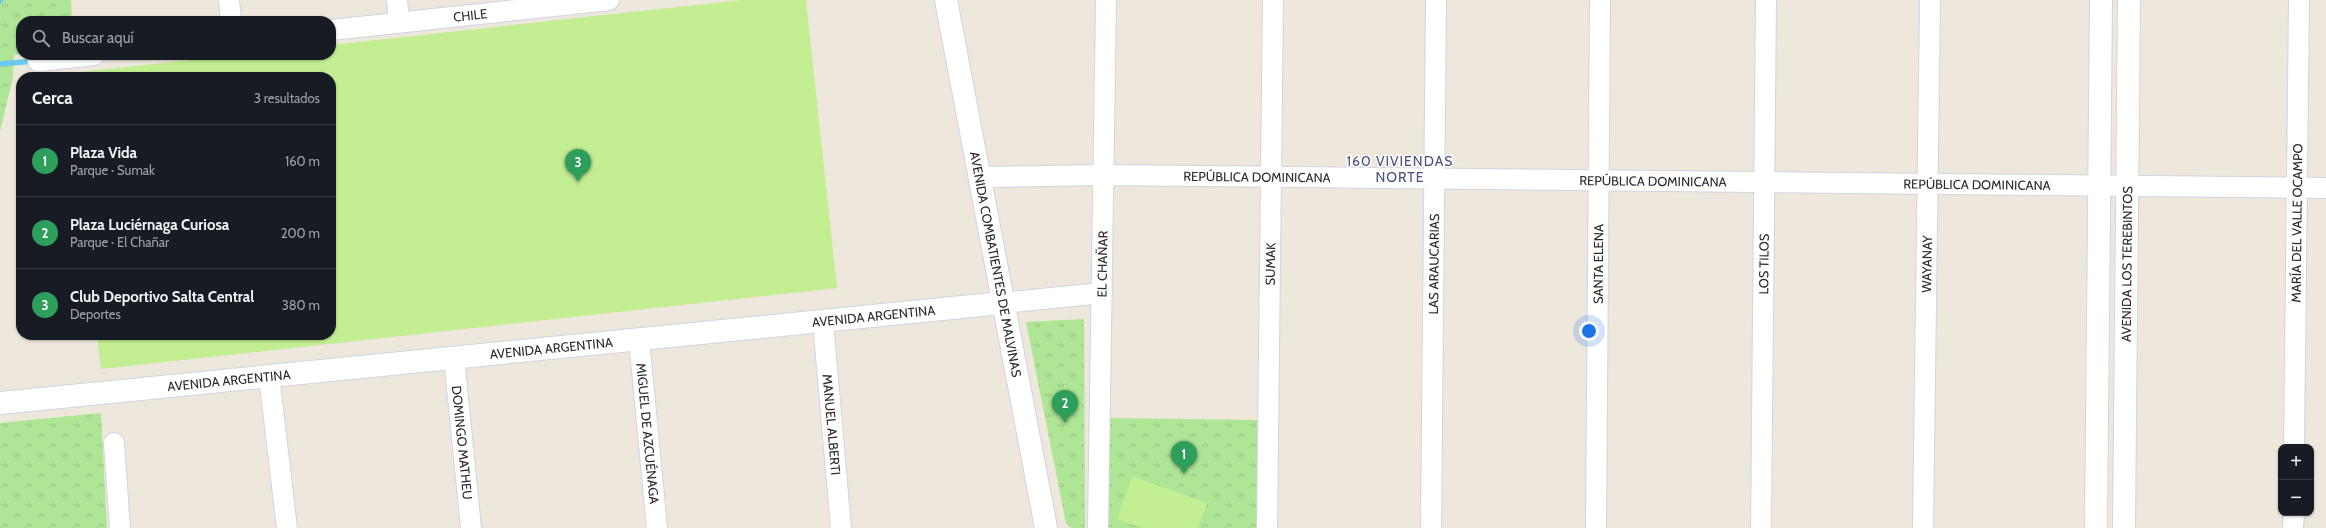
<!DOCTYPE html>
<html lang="es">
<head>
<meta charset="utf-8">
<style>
  :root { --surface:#171b24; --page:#20242c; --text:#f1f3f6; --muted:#9ea1a6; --line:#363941; --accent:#3855ff }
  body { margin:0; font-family:Cabin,sans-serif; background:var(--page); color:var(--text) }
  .controls { position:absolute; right:12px; bottom:12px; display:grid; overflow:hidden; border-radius:8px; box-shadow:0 1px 3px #0004 }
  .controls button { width:36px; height:36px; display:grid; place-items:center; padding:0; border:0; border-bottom:1px solid var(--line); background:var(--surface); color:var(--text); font:20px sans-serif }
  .you { position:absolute; left:1589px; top:331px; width:14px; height:14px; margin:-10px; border:3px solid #fff; border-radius:50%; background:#1a73e8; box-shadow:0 0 0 6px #1a73e833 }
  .badge { display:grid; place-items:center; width:26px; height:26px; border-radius:50%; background:var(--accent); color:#fff; font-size:13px; font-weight:700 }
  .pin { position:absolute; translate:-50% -33px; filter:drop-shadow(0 1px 2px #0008) }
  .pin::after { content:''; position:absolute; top:21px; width:14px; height:12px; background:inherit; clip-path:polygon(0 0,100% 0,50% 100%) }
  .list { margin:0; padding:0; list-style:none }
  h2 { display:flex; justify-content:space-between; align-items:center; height:52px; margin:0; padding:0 16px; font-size:17px }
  h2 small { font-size:13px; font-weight:400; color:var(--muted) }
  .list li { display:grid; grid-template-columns:26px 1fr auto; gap:12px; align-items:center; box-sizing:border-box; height:72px; padding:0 16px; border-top:1px solid var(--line) }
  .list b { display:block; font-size:15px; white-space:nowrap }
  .list p { margin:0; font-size:13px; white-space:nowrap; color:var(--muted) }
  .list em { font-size:13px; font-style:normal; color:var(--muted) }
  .icon { flex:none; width:22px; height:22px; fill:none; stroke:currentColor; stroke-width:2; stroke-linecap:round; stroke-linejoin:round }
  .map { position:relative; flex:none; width:2326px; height:528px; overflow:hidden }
  .search { position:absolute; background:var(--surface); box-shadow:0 1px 3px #0004; left:16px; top:16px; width:320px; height:44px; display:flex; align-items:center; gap:10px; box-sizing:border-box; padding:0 14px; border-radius:16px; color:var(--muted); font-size:15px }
  .panel { position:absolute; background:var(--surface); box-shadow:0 1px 3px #0004; left:16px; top:72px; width:320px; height:268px; border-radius:16px }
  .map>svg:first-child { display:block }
</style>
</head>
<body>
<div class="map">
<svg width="2326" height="528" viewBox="0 0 2326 528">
  <defs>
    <pattern id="grass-tufts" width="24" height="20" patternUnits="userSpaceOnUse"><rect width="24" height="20" fill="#aee696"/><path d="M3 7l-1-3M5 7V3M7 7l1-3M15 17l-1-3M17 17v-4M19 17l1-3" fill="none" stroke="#96c581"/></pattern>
  </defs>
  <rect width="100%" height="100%" fill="#ede7dc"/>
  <path fill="url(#grass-tufts)" d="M 0,0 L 71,0 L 72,21 L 21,21 L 21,53 L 14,55 L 13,77 L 0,131 Z
    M 1084,319 L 1085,528 L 1071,528 L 1066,523 L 1026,322 Z
    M 101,413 L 107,528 L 0,528 L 0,423 Z
    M 1110,418 L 1260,420 L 1257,528 L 1108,528 Z"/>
  <path fill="#c3ee92" d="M 742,0 L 806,0 L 837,288 L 101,369 L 97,335 L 331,335 L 331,77 L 72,77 L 71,73 L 236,55 L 331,55 L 331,45 Z
    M 1132,476 L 1207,503 L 1198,528 L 1143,528 L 1117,519 Z"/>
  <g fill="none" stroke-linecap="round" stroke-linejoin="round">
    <path stroke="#6bcaf4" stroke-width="5.5" d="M 0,1 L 0,0
      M 0,64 L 34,61"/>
    <defs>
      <g id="minor">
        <path d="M 229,0 L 231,21"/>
        <path d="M 397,0 L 399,22"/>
        <path id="s1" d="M 331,30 L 609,0"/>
        <path d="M 38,61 L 94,55"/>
        <path id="s2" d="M 980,177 L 1103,175 L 2326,188"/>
        <path d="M 1002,303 L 1102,293"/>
        <path id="s3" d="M 823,322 L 841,528"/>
        <path id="s4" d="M 639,339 L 657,528"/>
        <path id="s5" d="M 454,358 L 471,528"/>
        <path d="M 269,376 L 287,528"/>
        <path d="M 114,443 L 120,528"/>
        <path id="s6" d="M 2294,447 L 2299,0"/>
        <path id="s7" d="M 1098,528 L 1106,0"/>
        <path id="s8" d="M 1267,528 L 1273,0"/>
        <path id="s9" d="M 1431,528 L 1436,0"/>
        <path id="s10" d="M 1596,528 L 1600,0"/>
        <path id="s11" d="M 1761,528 L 1766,0"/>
        <path id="s12" d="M 1923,528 L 1930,0"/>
        <path d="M 2293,528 L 2294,513"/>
      </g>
      <g id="tertiary">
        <path id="s13" d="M 946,0 L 1046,528"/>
        <path id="s14" d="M 0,403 L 1002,303"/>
      </g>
      <g id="secondary">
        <path d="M 2096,528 L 2101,0"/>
        <path id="s15" d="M 2124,528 L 2129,0"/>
      </g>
    </defs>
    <use href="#minor" stroke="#d1d4e4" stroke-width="22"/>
    <use href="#tertiary" stroke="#d1d4e4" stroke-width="24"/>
    <use href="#secondary" stroke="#d1d4e4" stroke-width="24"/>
    <use href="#minor" stroke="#fff" stroke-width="20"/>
    <use href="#tertiary" stroke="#fff" stroke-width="22"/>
    <use href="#secondary" stroke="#fff" stroke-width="22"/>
  </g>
  <g text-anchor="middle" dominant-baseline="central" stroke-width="3" stroke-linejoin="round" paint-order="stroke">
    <g font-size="13" fill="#2b2b2b" stroke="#fff">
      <text stroke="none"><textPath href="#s1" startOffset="140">CHILE</textPath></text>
      <text stroke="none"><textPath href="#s2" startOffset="277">REPÚBLICA DOMINICANA</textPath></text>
      <text stroke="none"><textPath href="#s2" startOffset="673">REPÚBLICA DOMINICANA</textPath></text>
      <text stroke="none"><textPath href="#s2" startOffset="997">REPÚBLICA DOMINICANA</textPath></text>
      <text stroke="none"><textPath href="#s6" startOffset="224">MARÍA DEL VALLE OCAMPO</textPath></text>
      <text stroke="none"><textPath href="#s13" startOffset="269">AVENIDA COMBATIENTES DE MALVINAS</textPath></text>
      <text stroke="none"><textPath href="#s7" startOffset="264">EL CHAÑAR</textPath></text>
      <text stroke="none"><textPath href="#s8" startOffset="264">SUMAK</textPath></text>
      <text stroke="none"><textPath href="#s9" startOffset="264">LAS ARAUCARIAS</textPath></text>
      <text stroke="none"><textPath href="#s10" startOffset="264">SANTA ELENA</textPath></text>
      <text stroke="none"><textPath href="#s11" startOffset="264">LOS TILOS</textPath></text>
      <text stroke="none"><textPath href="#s12" startOffset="264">WAYANAY</textPath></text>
      <text stroke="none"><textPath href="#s15" startOffset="264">AVENIDA LOS TEREBINTOS</textPath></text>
      <text stroke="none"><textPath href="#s14" startOffset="878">AVENIDA ARGENTINA</textPath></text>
      <text stroke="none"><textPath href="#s14" startOffset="554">AVENIDA ARGENTINA</textPath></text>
      <text stroke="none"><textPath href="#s14" startOffset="230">AVENIDA ARGENTINA</textPath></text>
      <text stroke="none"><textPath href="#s3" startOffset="103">MANUEL ALBERTI</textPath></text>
      <text stroke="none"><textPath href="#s4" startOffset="95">MIGUEL DE AZCUÉNAGA</textPath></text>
      <text stroke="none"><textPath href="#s5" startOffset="85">DOMINGO MATHEU</textPath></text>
    </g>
    <g font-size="14" letter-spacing="1" fill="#49507e" stroke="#fff">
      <text x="1400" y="161">160 VIVIENDAS<tspan x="1400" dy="16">NORTE</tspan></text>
    </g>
  </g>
</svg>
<div class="controls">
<button>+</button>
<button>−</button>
</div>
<div class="you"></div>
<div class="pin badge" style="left:1184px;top:474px;background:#2e9e5b">1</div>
<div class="pin badge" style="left:1065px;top:423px;background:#2e9e5b">2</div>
<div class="pin badge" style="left:578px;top:182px;background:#2e9e5b">3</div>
<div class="search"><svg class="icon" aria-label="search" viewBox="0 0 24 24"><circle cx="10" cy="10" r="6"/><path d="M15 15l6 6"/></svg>Buscar aquí</div>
<section class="panel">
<h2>Cerca<small>3 resultados</small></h2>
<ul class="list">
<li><span class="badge" style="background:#2e9e5b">1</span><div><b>Plaza Vida</b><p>Parque · Sumak</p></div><em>160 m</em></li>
<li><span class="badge" style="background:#2e9e5b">2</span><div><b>Plaza Luciérnaga Curiosa</b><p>Parque · El Chañar</p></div><em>200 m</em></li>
<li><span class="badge" style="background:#2e9e5b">3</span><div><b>Club Deportivo Salta Central</b><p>Deportes</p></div><em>380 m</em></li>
</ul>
</section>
</div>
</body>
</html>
